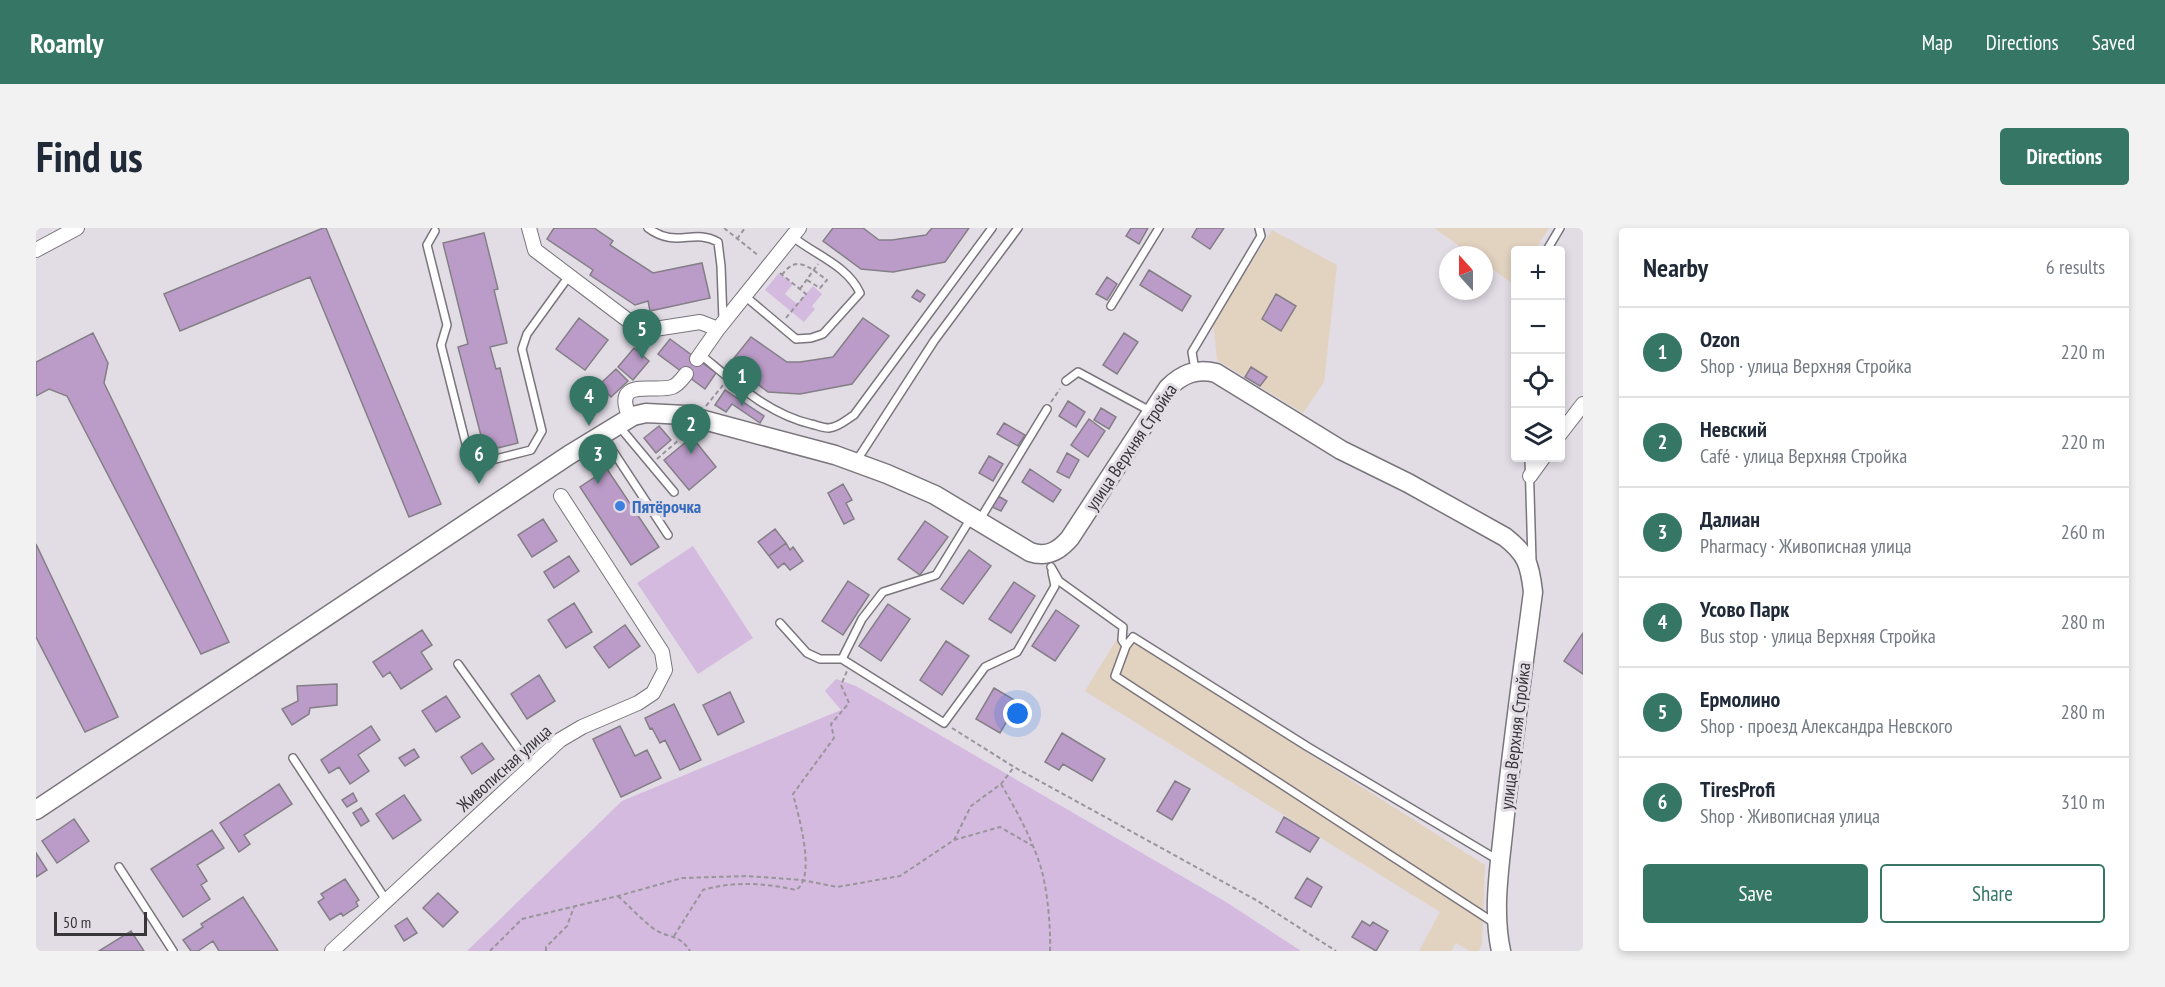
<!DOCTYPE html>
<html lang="en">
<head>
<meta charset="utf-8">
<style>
  :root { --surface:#fff; --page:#f2f2f3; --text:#1f2937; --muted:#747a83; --line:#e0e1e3; --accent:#367665 }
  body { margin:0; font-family:"PT Sans Narrow",sans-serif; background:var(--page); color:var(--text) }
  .controls { position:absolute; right:18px; top:18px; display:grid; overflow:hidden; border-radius:6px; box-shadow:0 3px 9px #0003 }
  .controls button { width:54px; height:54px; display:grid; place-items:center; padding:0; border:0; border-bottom:2px solid var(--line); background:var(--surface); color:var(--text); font:30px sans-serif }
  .compass { position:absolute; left:1403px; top:18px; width:54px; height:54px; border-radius:50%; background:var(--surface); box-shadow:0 3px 9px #0003; rotate:339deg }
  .scale { position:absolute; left:18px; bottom:15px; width:93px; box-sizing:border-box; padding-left:6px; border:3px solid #383639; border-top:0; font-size:16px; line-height:21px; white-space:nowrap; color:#383639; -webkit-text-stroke:4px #e2dce5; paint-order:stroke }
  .you { position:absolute; left:982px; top:486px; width:21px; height:21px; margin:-15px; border:4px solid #fff; border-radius:50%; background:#1a73e8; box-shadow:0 0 0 9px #1a73e833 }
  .badge { display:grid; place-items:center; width:39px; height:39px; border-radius:50%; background:var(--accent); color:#fff; font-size:20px; font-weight:700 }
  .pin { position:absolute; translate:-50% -50px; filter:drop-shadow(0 2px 3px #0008) }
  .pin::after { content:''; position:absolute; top:32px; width:21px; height:18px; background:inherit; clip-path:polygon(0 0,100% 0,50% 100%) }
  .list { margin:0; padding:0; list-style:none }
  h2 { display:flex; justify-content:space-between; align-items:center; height:78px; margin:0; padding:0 24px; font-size:26px }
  h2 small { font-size:20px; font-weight:400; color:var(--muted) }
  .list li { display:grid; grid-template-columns:39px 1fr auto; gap:18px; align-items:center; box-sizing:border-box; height:90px; padding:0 24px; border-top:2px solid var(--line) }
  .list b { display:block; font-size:22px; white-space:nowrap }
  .list p { margin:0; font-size:20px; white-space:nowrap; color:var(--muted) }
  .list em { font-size:20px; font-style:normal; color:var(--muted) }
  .actions { display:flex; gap:12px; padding:18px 24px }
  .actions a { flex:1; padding:14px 0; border:2px solid var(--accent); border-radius:6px; text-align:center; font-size:21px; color:var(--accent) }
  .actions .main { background:var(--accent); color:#fff }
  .icon { flex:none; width:33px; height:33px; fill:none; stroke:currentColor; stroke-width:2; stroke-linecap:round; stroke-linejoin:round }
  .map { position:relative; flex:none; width:1547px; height:723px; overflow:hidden; border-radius:6px }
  header { display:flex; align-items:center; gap:36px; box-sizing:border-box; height:84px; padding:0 30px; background:var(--accent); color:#fff }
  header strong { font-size:28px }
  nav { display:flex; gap:33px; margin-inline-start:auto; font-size:21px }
  .intro { display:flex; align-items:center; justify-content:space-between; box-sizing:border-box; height:144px; padding:0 36px }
  h1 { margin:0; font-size:42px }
  .button { padding:15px 27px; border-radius:6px; background:var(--accent); color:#fff; font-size:21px; font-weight:700 }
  main { display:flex; gap:36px; padding:0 36px }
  aside { flex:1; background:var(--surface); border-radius:6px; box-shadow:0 3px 9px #0003 }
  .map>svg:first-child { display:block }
</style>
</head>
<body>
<header>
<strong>Roamly</strong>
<nav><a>Map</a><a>Directions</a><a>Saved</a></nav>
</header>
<div class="intro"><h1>Find us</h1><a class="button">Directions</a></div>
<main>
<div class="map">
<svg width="1547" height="723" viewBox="0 0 1547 723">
  <rect width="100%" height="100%" fill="#e2dce5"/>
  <path fill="#e2d2c0" d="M 1398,0 L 1513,0 L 1499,22 L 1480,22 L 1479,52 L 1477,56 L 1448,35 L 1448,27 L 1436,27 Z
    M 1236,2 L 1301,37 L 1288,154 L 1267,185 L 1181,132 L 1177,94 Z
    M 1084,406 L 1449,637 L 1446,715 L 1443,723 L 1434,723 L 1420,715 L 1415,723 L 1383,723 L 1404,684 L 1049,463 Z"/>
  <path fill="#d4badf" d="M 743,45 L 757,56 L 749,66 L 761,76 L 777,58 L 786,66 L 776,78 L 779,81 L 768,94 L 729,62 Z
    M 657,318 L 717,410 L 662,446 L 601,355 Z
    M 800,451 L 820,458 L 1190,674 L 1265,723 L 431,723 L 586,573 L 805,482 L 789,463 Z"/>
  <path fill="#bb9cc8" stroke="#847f87" stroke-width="1.5" d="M 287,0 L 290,0 L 405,276 L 373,289 L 274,49 L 144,103 L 128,66 Z
    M 518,0 L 558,0 L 577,13 L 574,17 L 617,45 L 666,35 L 674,70 L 614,83 L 612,73 L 599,77 L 554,47 L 557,42 L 511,11 Z
    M 797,0 L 827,0 L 843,12 L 856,12 L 890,7 L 896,0 L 933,0 L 909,34 L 857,44 L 825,41 L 787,13 Z
    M 1095,0 L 1112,0 L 1103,16 L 1090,8 Z
    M 1161,0 L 1188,0 L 1174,21 L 1156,9 Z
    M 448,5 L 462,61 L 458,62 L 471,115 L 454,119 L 460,141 L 464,140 L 482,215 L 449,223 L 422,119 L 432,116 L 407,15 Z
    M 1113,42 L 1155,68 L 1146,83 L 1104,57 Z
    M 1071,49 L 1081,56 L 1071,72 L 1060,66 Z
    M 881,62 L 889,67 L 884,74 L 876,69 Z
    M 1240,66 L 1260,78 L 1245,103 L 1226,91 Z
    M 543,90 L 572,112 L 549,142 L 520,121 Z
    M 827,90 L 853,108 L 816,156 L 764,166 L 732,164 L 694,135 L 715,109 L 751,134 L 764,134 L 797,129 Z
    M 57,105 L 72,135 L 68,155 L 193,414 L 165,426 L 31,168 L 13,161 L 0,168 L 0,134 Z
    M 1088,105 L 1102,114 L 1081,146 L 1067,137 Z
    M 634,111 L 680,145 L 669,161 L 622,126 Z
    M 598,120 L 613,133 L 597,152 L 582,139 Z
    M 1215,139 L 1231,149 L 1224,158 L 1209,149 Z
    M 580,141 L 592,153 L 575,169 L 563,157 Z
    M 689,162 L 728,188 L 724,195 L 696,176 L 690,184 L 679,177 Z
    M 1032,173 L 1049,184 L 1040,199 L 1023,188 Z
    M 1065,180 L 1080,189 L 1073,201 L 1058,192 Z
    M 1053,191 L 1069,203 L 1052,229 L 1035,217 Z
    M 968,195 L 989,207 L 982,218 L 961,206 Z
    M 623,198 L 635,212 L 620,225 L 608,210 Z
    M 656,209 L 680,239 L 653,262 L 628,232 Z
    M 1031,225 L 1043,232 L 1033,250 L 1021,244 Z
    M 953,228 L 967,236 L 957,253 L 943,245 Z
    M 571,241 L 623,319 L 595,337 L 544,259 Z
    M 994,241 L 1025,262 L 1017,274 L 986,254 Z
    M 807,256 L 816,272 L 810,275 L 818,291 L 808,296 L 792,265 Z
    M 962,268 L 971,273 L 965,283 L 956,279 Z
    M 507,291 L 521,313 L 496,329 L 482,307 Z
    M 889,293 L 912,309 L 884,347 L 862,331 Z
    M 739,301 L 750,315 L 733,328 L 722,314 Z
    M 750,315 L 754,322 L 757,319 L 767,333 L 754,342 L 748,335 L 742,340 L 733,328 Z
    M 0,316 L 82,489 L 49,504 L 0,409 Z
    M 933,322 L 955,338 L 927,376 L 905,361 Z
    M 533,328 L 543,343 L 518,360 L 508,344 Z
    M 812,353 L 833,367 L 807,407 L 786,393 Z
    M 978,354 L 999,368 L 975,405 L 953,391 Z
    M 538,375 L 556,404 L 530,420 L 512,392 Z
    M 852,376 L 874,391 L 845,433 L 823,418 Z
    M 1020,382 L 1043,398 L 1019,433 L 996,418 Z
    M 589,397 L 604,418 L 573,440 L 558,419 Z
    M 386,402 L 396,417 L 385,424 L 396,441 L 365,461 L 354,444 L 347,449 L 337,434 Z
    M 1547,405 L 1547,446 L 1528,433 Z
    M 910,413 L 933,428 L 906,467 L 884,452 Z
    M 503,447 L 519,473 L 491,491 L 475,466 Z
    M 301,456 L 301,477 L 274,480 L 273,486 L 256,497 L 246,481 L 262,473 L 261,458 Z
    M 958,460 L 982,474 L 964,505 L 940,491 Z
    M 694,464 L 708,494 L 682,507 L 667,477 Z
    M 410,468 L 424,489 L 400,504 L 386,483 Z
    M 638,476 L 665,532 L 644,542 L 629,512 L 624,515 L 616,500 L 614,501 L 609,490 Z
    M 335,498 L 344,512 L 322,527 L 333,543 L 314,556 L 303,539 L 293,545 L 285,532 Z
    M 584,498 L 599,528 L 611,522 L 625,550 L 585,569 L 557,511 Z
    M 1026,505 L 1069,531 L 1056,553 L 1027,536 L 1023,542 L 1009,534 Z
    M 446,515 L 458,531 L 436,546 L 425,529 Z
    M 378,521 L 383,529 L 369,538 L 363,530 Z
    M 1139,553 L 1154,561 L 1136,592 L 1121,583 Z
    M 243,556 L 256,576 L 208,607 L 214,616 L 203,624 L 184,595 Z
    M 317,565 L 321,573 L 311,579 L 306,572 Z
    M 368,567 L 385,592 L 357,611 L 340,586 Z
    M 325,580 L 333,593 L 325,598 L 317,585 Z
    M 1248,589 L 1283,610 L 1274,624 L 1240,604 Z
    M 38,591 L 53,613 L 21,635 L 6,613 Z
    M 176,602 L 188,620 L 161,637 L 171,653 L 165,657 L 174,671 L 147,689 L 115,641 Z
    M 0,625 L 11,642 L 0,649 Z
    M 1271,650 L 1286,659 L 1275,679 L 1259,670 Z
    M 309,651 L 323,672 L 320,674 L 322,678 L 307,688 L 305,685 L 294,692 L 282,674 L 288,670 L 285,666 Z
    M 402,665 L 422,684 L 407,699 L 387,680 Z
    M 207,669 L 242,723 L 183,723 L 177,713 L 162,723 L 155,723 L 147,712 L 167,699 L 165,696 Z
    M 371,690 L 381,705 L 368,713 L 359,698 Z
    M 1326,693 L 1334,698 L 1337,694 L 1352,703 L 1340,723 L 1316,709 Z
    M 95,703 L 108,723 L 63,723 Z"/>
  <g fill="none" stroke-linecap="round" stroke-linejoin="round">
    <defs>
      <path id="service" d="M 612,0 C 640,21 657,0 682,14 L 685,38 L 687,92
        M 399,3 L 391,17 L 411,97 L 405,117 L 433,228 L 444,235 L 495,222 L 506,203 L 486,121 L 491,106 L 533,48
        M 1511,22 L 1524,0
        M 710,69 L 760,111 L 775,110 L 787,106 L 824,65 C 811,37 779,27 757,9
        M 1075,78 L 1123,0
        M 665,127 C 698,154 732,186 775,196 C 780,197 787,200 793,200 C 803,199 810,192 818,187 L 956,0
        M 1159,142 L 1156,124 L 1225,8 L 1223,0
        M 1030,153 L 1042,144 L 1116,184
        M 582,197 L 638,264
        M 567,208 L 632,307
        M 1493,230 L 1496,333
        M 821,232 L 898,113 L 982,0
        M 943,293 L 1011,181
        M 1015,339 L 1023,353 L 1087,399 L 1086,412 L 1090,418 L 1097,409 L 1272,519 L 1462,632
        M 744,395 L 771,425 L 784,431 L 806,431 L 908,495 L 949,439 L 981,424 L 1019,358 L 1016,344
        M 1090,418 L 1079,448 L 1460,696
        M 806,431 L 826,391 L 847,364 L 900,347 L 935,290
        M 422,436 L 495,538
        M 257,530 L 350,672
        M 83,639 L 137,723"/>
      <path id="minor" d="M 493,0 L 499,22 L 606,103 L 664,94 L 682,101
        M 0,22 L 41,0
        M 661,131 L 682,101 L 763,0
        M 594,190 C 575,148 618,165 636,159 C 642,157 646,151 650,146
        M 1524,206 L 1547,176
        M 1494,248 L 1507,230
        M 296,723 L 524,512 L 546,499 L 602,475 L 617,465 L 629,442 L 626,424 L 525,268"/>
      <path id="tertiary" d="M 0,582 L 533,227 L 597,188 L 610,185 L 649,187 L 799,227 L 851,246 L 899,267 L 994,324 C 1011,330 1023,323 1034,310 L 1132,160 C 1146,146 1160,140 1180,145 L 1305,222 L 1372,255 L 1469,309 C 1491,326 1494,337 1497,364 C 1487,441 1476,518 1468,596 C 1464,637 1456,681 1465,723"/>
    </defs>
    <use href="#service" stroke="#7a757c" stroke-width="10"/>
    <use href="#minor" stroke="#7a757c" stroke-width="16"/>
    <use href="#tertiary" stroke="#7a757c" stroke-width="21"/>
    <path stroke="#99959b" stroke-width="2" stroke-dasharray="4.5 3" stroke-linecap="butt" d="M 688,0 L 723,28
      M 701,11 L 709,0
      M 744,45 L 770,66 L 749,91
      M 746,47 C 761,25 775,41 791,52 L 784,60 L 771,52
      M 764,61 L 782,36
      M 1015,174 L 1024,161
      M 670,178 L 687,157
      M 621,231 L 653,203
      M 916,500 L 978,539 L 1220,672 L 1300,723
      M 965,556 C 979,580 993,605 1002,631 C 1011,653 1015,699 1014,723
      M 918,612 L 964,599 L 997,618
      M 582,668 C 594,679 605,691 618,701 C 631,710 644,706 654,723
      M 638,708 L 667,662 C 696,653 730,655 760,662 C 781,649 762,586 757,566 L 798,510 L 795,496 L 813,475 L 805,457 L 811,443
      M 454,723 L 486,691 L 582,668 L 646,650 L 711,648 L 766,652 L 801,659 L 864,648 L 918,612 L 935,578 L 965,556 L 978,539
      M 510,723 L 510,719 L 531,698 L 538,679"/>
    <use href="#service" stroke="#fff" stroke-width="7"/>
    <use href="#minor" stroke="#fff" stroke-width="14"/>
    <use href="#tertiary" stroke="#fff" stroke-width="18"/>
  </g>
  <circle fill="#3f7fe0" stroke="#e2dce5" stroke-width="2" cx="584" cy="278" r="6"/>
  <g text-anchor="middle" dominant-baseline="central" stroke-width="6" stroke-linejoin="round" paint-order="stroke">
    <g font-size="18" fill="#383639" stroke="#e2dce5">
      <text transform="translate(1095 219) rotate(-56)">улица Верхняя Стройка</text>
      <text transform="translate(1479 508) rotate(-83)">улица Верхняя Стройка</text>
      <text transform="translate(468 540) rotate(-42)">Живописная улица</text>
    </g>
    <g font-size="18" font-weight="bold" fill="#366cbe" stroke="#e2dce5" text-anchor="start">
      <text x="596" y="278">Пятёрочка</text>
    </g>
  </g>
</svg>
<div class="controls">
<button>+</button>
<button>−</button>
<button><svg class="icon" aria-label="locate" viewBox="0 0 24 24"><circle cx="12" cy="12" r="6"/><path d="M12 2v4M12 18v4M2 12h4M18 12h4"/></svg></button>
<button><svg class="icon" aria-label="layers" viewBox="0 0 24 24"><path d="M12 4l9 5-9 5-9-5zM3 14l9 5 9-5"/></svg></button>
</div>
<svg class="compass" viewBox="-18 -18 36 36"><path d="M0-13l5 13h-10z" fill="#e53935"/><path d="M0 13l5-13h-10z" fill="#747a83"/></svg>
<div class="scale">50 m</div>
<div class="you"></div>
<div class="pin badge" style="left:706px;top:178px">1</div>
<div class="pin badge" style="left:655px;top:226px">2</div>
<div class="pin badge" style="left:562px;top:256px">3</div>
<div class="pin badge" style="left:553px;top:198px">4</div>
<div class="pin badge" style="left:606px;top:131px">5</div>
<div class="pin badge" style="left:443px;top:256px">6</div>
</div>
<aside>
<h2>Nearby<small>6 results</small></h2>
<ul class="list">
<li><span class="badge">1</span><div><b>Ozon</b><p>Shop · улица Верхняя Стройка</p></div><em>220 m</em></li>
<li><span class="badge">2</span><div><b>Невский</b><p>Café · улица Верхняя Стройка</p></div><em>220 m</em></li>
<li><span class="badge">3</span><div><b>Далиан</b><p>Pharmacy · Живописная улица</p></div><em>260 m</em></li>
<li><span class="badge">4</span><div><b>Усово Парк</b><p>Bus stop · улица Верхняя Стройка</p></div><em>280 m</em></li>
<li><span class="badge">5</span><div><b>Ермолино</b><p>Shop · проезд Александра Невского</p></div><em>280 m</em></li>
<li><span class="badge">6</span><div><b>TiresProfi</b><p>Shop · Живописная улица</p></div><em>310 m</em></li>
</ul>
<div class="actions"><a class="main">Save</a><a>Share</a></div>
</aside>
</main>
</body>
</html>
